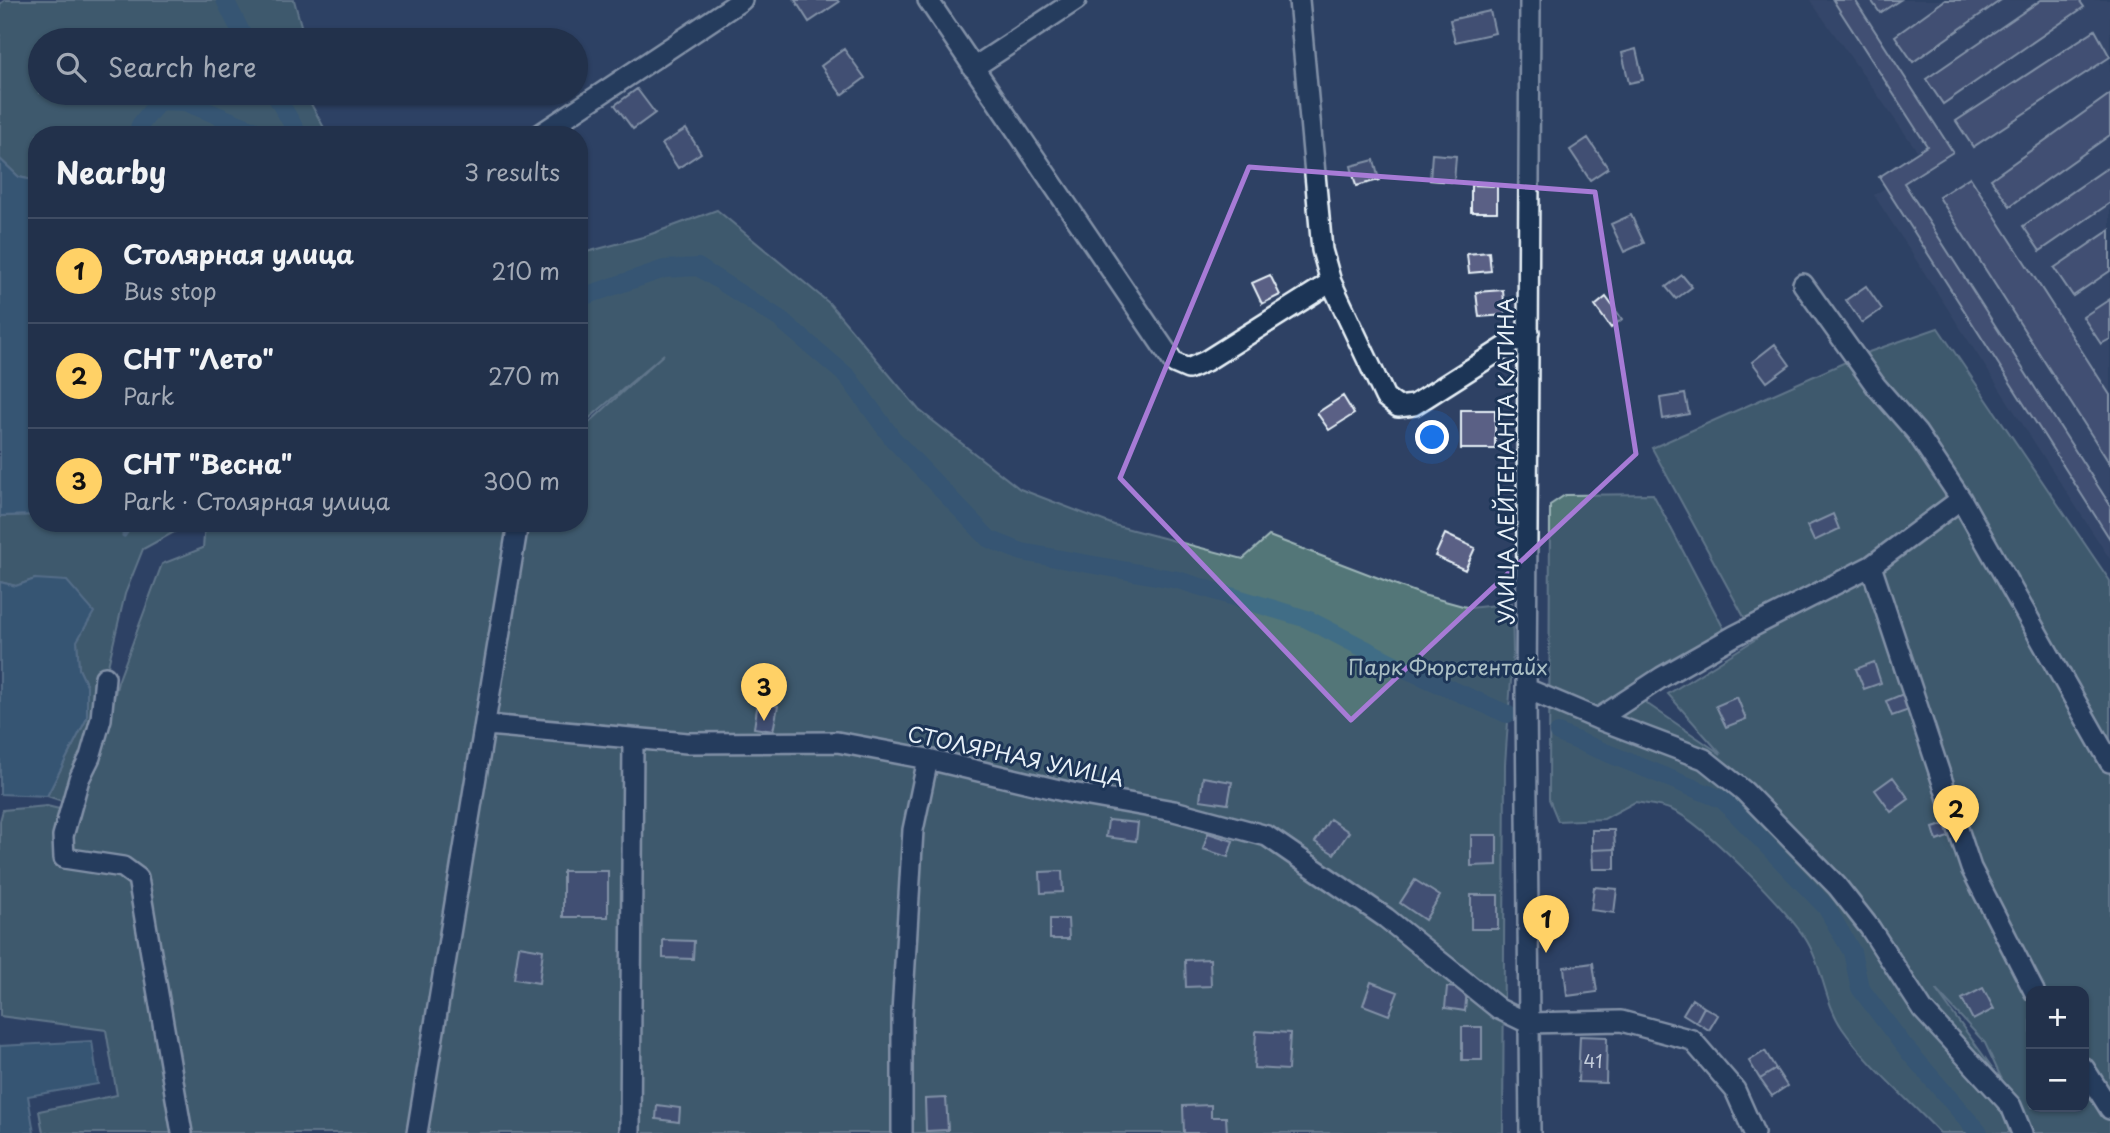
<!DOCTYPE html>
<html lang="en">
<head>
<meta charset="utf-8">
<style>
  :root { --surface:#22314b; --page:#2a3952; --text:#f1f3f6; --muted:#a2a9b5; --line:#3f4c63; --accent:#ffd166 }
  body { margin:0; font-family:"Playpen Sans",sans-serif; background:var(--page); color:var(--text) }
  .controls { position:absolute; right:21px; bottom:21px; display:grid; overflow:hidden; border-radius:14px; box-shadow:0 2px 5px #0004 }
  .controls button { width:63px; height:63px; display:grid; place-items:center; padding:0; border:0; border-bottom:2px solid var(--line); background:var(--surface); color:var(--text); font:35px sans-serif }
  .you { position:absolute; left:1433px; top:438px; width:24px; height:24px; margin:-18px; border:5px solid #fff; border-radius:50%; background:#1a73e8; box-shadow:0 0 0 10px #1a73e833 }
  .badge { display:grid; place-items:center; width:46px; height:46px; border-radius:50%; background:var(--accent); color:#111; font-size:23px; font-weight:700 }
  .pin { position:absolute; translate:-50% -58px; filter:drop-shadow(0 2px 4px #0008) }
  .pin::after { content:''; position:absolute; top:37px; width:24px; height:21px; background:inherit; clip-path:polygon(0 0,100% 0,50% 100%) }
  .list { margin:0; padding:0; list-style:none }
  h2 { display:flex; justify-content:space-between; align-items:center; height:91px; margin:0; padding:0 28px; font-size:30px }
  h2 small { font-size:23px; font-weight:400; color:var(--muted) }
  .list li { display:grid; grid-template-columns:46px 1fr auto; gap:21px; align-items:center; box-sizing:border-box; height:105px; padding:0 28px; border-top:2px solid var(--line) }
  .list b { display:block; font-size:26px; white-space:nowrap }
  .list p { margin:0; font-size:23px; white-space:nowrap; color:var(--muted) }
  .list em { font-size:23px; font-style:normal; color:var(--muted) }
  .icon { flex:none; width:38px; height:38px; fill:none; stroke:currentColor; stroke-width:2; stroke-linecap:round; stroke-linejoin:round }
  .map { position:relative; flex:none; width:2110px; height:1133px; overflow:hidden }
  .search { position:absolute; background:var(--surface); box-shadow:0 2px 5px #0004; left:28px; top:28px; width:560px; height:77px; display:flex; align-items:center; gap:18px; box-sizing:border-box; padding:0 24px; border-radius:38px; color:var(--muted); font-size:26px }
  .panel { position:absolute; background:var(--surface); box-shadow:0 2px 5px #0004; left:28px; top:126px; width:560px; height:406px; border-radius:28px }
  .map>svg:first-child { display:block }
</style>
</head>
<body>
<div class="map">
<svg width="2110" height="1133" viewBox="0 0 2110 1133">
  <rect width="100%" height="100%" fill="#2e4164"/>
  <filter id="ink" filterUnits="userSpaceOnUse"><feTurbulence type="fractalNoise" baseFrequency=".0143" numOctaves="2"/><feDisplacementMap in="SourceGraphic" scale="14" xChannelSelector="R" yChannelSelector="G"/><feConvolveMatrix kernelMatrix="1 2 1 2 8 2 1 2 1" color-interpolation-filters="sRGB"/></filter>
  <g filter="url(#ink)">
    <path fill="#3e4d71" d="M 1810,0 L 2110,0 L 2110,559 L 1874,195 L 1926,163 Z"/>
    <path fill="#527678" stroke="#9db4b8" stroke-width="2" fill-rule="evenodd" d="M 5,0 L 294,0 L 305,40 L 40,40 L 40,93 L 305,93 L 328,135 L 37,135 L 37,181 L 19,177 L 0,159 L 0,4 Z
      M 717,210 L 829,303 L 919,410 L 1020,489 L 1114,525 L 1243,559 L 1269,536 L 1423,595 L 1470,608 L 1512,603 L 1513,652 L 1505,764 L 1503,1133 L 43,1133 L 39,1111 L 117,1095 L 106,1030 L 0,1016 L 0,821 L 3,810 L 47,806 L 76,813 L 99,760 L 118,682 L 162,564 L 203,548 L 205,523 L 579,523 L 579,432 L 664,354 L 579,427 L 579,254 L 643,237 Z
      M 1938,328 L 2110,581 L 2110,1133 L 1940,1133 C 1907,1098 1869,1067 1842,1028 C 1825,1003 1823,969 1808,943 C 1792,914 1702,822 1672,810 C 1660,805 1647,804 1635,802 L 1604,819 L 1558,821 L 1549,799 L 1550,505 L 1565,495 L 1653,494 L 1725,631 L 1642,683 L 1646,703 L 1721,754 L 1668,694 L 1756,639 L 1652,448 L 1866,353 ZM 1936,990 L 1985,1043 L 2004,1084 ZM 2031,991 L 2084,991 L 2084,1107 L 2031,1107 Z
      M 37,515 L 37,523 L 178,523 L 176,531 L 143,549 L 125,594 L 96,717 L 65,802 L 47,796 L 87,718 L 87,686 L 79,669 L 77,641 L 35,579 L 16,586 L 0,582 L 0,516 Z"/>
    <path fill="#416d86" stroke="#84a2b4" stroke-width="2" d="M 0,159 L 19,177 L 37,181 L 37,515 L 0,516 Z
      M 35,579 L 67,581 L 94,612 L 77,641 L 79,669 L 87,686 L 87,718 L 47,796 L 0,794 L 0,582 L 16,586 Z
      M 92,1041 L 98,1084 L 28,1096 L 34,1133 L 0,1133 L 0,1046 Z"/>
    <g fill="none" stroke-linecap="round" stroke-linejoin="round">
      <path stroke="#84a2b4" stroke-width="5" d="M 202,135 L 203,130
        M 124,535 L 132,523"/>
      <path stroke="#416d86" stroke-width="18" d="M 225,0 L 245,40
        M 274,93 L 299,135
        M 137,135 L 140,125 L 159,101 L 185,102 L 266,135
        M 579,298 L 664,269 L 698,267 L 780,319 L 848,377 L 893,439 L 989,539 L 1022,552 L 1178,580 L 1307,619 L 1396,665 L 1507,714
        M 1558,733 L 1723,800 L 1826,907 L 1852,952 L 1860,988 L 1904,1046 L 1979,1133"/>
    </g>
    <path fill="#5a6085" stroke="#e8f1f8" stroke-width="2" d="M 795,0 L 837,0 L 839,2 L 809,22 Z
      M 1833,0 L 1855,0 L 1953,152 L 1904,183 L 2110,505 L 2110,539 L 1879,177 L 1927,146 Z
      M 1871,0 L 1900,0 L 1880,13 Z
      M 1945,0 L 2001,0 L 1913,62 L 1895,36 Z
      M 2041,0 L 2079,0 L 2084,7 L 1943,104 L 1926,79 Z
      M 1490,11 L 1495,33 L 1455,42 L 1450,20 Z
      M 2095,30 L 2110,57 L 1973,147 L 1956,121 Z
      M 844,49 L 865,78 L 842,95 L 821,66 Z
      M 1636,49 L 1643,80 L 1629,83 L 1622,53 Z
      M 637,89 L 655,113 L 633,129 L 615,105 Z
      M 2110,94 L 2110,135 L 2010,206 L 1991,179 Z
      M 686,129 L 701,153 L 678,168 L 662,144 Z
      M 1588,138 L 1608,168 L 1590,180 L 1570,150 Z
      M 1432,154 L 1456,156 L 1454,182 L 1430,180 Z
      M 1374,160 L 1379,180 L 1356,186 L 1351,166 Z
      M 2110,166 L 2110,203 L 2040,251 L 2023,226 Z
      M 1970,177 L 2110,395 L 2110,464 L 1939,197 Z
      M 1471,185 L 1497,186 L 1497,212 L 1471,212 Z
      M 1631,215 L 1644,243 L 1624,252 L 1611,224 Z
      M 2110,230 L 2110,271 L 2073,296 L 2054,268 Z
      M 1489,252 L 1491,271 L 1469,273 L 1467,254 Z
      M 1270,275 L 1280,295 L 1262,304 L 1252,283 Z
      M 1682,275 L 1692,287 L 1676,299 L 1666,287 Z
      M 1866,286 L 1882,309 L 1862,323 L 1846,300 Z
      M 1503,290 L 1505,315 L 1479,317 L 1476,292 Z
      M 1606,297 L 1622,319 L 1611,328 L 1595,306 Z
      M 2110,299 L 2110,339 L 2101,344 L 2083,317 Z
      M 1775,344 L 1790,365 L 1767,382 L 1752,362 Z
      M 1685,394 L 1689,414 L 1663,419 L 1660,398 Z
      M 1343,396 L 1354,414 L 1329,430 L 1317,413 Z
      M 1461,410 L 1495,410 L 1495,449 L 1461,449 Z
      M 1833,514 L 1839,529 L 1814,541 L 1807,526 Z
      M 1445,534 L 1475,548 L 1465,570 L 1435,556 Z
      M 1874,662 L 1881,683 L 1864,689 L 1856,669 Z
      M 1903,694 L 1909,710 L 1892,716 L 1886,701 Z
      M 1737,697 L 1746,719 L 1726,727 L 1716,706 Z
      M 758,702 L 778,706 L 773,731 L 754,728 Z
      M 1203,777 L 1232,782 L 1228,804 L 1200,800 Z
      M 1893,777 L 1909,799 L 1891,812 L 1875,790 Z
      M 1330,819 L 1349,832 L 1334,854 L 1315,842 Z
      M 1108,820 L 1138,823 L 1136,841 L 1106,837 Z
      M 1949,823 L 1954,835 L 1937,841 L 1933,828 Z
      M 1592,830 L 1614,830 L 1615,849 L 1592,850 Z
      M 1208,833 L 1233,841 L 1228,857 L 1203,849 Z
      M 1471,835 L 1497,835 L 1497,865 L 1471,866 Z
      M 1615,849 L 1615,869 L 1593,869 L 1592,850 Z
      M 563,871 L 608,871 L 608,917 L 563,917 Z
      M 1062,871 L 1063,892 L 1041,893 L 1040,872 Z
      M 1415,880 L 1440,896 L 1425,920 L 1400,903 Z
      M 1594,887 L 1617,889 L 1614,913 L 1591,910 Z
      M 1471,895 L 1498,895 L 1498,929 L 1471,929 Z
      M 1050,919 L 1068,919 L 1069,939 L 1050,939 Z
      M 663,940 L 694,941 L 693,959 L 663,958 Z
      M 519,946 L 543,950 L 539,983 L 514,979 Z
      M 1210,959 L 1211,986 L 1186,987 L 1185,960 Z
      M 1593,963 L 1597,992 L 1567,996 L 1564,967 Z
      M 1371,982 L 1398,992 L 1389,1015 L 1363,1005 Z
      M 1447,987 L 1467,989 L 1465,1011 L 1445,1008 Z
      M 1983,988 L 1994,1009 L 1973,1020 L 1962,999 Z
      M 1692,999 L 1704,1007 L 1696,1022 L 1683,1014 Z
      M 1704,1007 L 1718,1015 L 1709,1030 L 1696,1022 Z
      M 1462,1027 L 1482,1027 L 1482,1060 L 1462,1060 Z
      M 1256,1031 L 1290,1033 L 1288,1070 L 1254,1068 Z
      M 1580,1036 L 1607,1037 L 1606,1083 L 1578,1082 Z
      M 1765,1051 L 1776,1069 L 1760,1079 L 1749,1061 Z
      M 1776,1069 L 1787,1086 L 1772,1096 L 1760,1079 Z
      M 946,1098 L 948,1130 L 926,1131 L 925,1099 Z
      M 657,1105 L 680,1108 L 679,1122 L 656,1119 Z
      M 1211,1105 L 1211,1117 L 1226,1117 L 1227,1133 L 1184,1133 L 1183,1106 Z"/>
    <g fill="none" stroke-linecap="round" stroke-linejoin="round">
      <defs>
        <path id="minor" d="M 928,0 L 1174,363 L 1188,369 L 1206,361 L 1331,282
          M 1299,0 L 1322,250 L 1331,282 L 1385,397 L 1398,407 L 1414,405 L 1529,332
          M 1530,0 L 1526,699 L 1530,1133
          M 973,68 L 1076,0
          M 539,135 L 742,0
          M 1803,284 L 1876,386 L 1917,433 L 1961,499 L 2110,762
          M 1871,566 L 1971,868 L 2034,991
          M 105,677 L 101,719 L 90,757 L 79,779 L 63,836 L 64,858 L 123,867 L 138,878 L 182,1133
          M 1527,689 L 1598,719 L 1662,677 L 1734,636 L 1871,566 L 1961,499
          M 1598,719 L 1704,759 L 1744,791 L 1837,886 L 1870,928 L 1923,1010 L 2011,1106 L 2022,1133
          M 487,725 L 687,743 L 837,742 L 928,759 L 1072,793 L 1174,811 L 1267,836 L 1386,918 L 1499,1009 L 1528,1023 L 1621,1021 L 1692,1040 L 1735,1090 L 1754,1133
          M 2084,1068 L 2110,1109
          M 417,1133 L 518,523
          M 630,1133 L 633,740
          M 902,1133 L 902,1013 L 913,830 L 928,759"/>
      </defs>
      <use href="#minor" stroke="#e8f1f8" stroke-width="24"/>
      <use href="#minor" stroke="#1d3557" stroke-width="19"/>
    </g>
  </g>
  <path d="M0 0H2110V1133H0ZM 1249,167 L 1595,192 L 1636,454 L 1351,720 L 1120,478 Z" fill="#2e4164" fill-opacity=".55" fill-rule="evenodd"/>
  <path fill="none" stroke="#a77bd6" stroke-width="5" stroke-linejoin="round" d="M 1249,167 L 1595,192 L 1636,454 L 1351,720 L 1120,478 Z"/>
  <g text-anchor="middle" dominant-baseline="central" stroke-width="6" stroke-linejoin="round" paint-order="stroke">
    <g font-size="18" fill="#c4cddb">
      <text x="1593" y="1060">41</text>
    </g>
    <g font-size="21" fill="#e8f1f8" stroke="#1d3557">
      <text transform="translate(1505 461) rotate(-90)">УЛИЦА ЛЕЙТЕНАНТА КАТИНА</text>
      <text transform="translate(1016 755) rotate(12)">СТОЛЯРНАЯ УЛИЦА</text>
    </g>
    <g font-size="21" fill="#acc0c5" stroke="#1d3557">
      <text x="1448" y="666">Парк Фюрстентайх</text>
    </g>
  </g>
</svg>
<div class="controls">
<button>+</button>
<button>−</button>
</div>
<div class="you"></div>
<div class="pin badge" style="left:1546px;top:953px">1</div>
<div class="pin badge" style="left:1956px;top:843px">2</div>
<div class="pin badge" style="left:764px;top:721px">3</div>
<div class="search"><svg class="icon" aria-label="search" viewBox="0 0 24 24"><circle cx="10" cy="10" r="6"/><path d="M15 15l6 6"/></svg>Search here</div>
<section class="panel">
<h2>Nearby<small>3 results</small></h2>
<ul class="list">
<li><span class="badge">1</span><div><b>Столярная улица</b><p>Bus stop</p></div><em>210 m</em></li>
<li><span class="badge">2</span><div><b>СНТ &quot;Лето&quot;</b><p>Park</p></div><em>270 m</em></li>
<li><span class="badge">3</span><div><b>СНТ &quot;Весна&quot;</b><p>Park · Столярная улица</p></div><em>300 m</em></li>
</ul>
</section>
</div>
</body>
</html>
